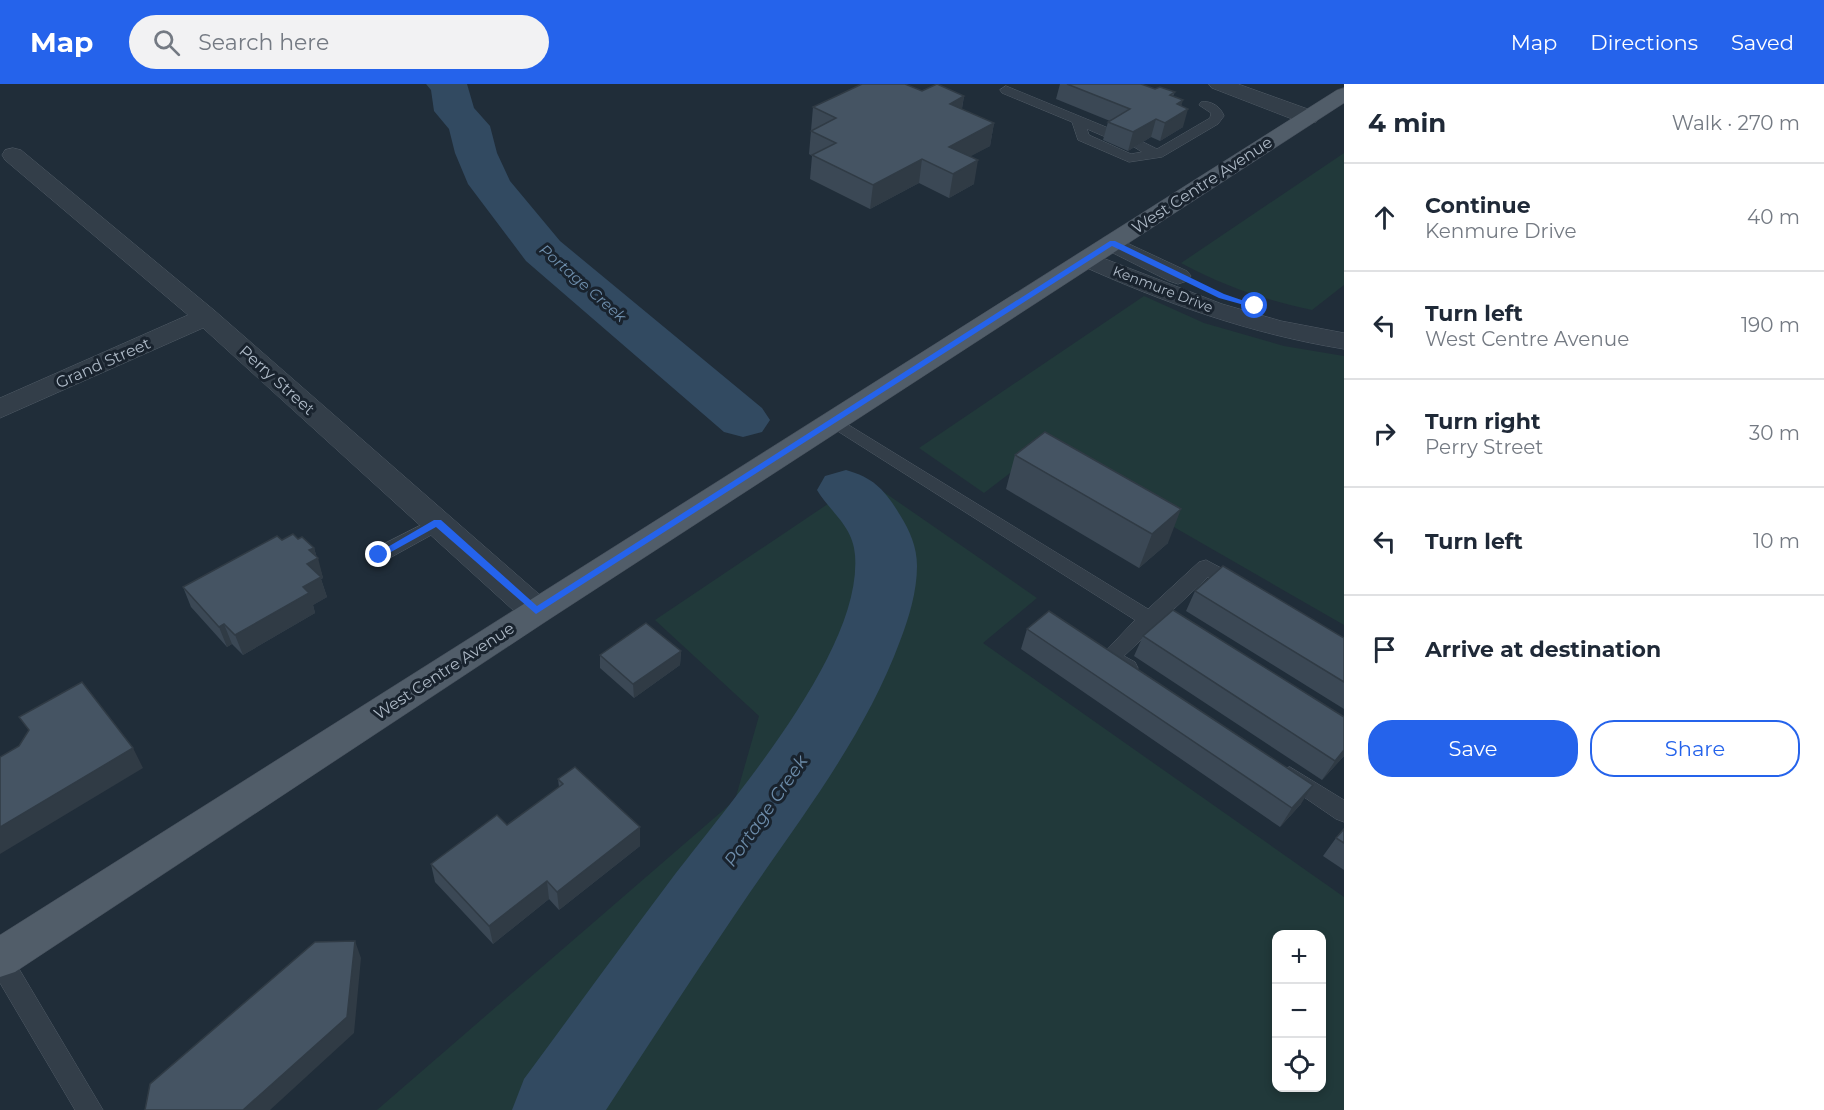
<!DOCTYPE html>
<html lang="en">
<head>
<meta charset="utf-8">
<style>
  :root { --surface:#fff; --page:#f2f2f3; --text:#1f2937; --muted:#747a83; --line:#e0e1e3; --accent:#2563eb }
  body { margin:0; font-family:Montserrat,sans-serif; background:var(--page); color:var(--text) }
  .controls { position:absolute; right:18px; bottom:18px; display:grid; overflow:hidden; border-radius:12px; box-shadow:0 3px 9px #0003 }
  .controls button { width:54px; height:54px; display:grid; place-items:center; padding:0; border:0; border-bottom:2px solid var(--line); background:var(--surface); color:var(--text); font:30px sans-serif }
  .stop { position:absolute; width:18px; height:18px; margin:-14px; border:4px solid #2563eb; border-radius:50%; background:#fff }
  .stop.end { background:#2563eb; border-color:#fff; box-shadow:0 2px 6px #0008 }
  .list { margin:0; padding:0; list-style:none }
  h2 { display:flex; justify-content:space-between; align-items:center; height:78px; margin:0; padding:0 24px; font-size:26px }
  h2 small { font-size:20px; font-weight:400; color:var(--muted) }
  .list li { display:grid; grid-template-columns:39px 1fr auto; gap:18px; align-items:center; box-sizing:border-box; height:108px; padding:0 24px; border-top:2px solid var(--line) }
  .list b { display:block; font-size:22px; white-space:nowrap }
  .list p { margin:0; font-size:20px; white-space:nowrap; color:var(--muted) }
  .list em { font-size:20px; font-style:normal; color:var(--muted) }
  .actions { display:flex; gap:12px; padding:18px 24px }
  .actions a { flex:1; padding:14px 0; border:2px solid var(--accent); border-radius:24px; text-align:center; font-size:21px; color:var(--accent) }
  .actions .main { background:var(--accent); color:#fff }
  .icon { flex:none; width:33px; height:33px; fill:none; stroke:currentColor; stroke-width:2; stroke-linecap:round; stroke-linejoin:round }
  .map { position:relative; flex:none; width:1344px; height:1026px; overflow:hidden }
  header { display:flex; align-items:center; gap:36px; box-sizing:border-box; height:84px; padding:0 30px; background:var(--accent); color:#fff }
  header strong { font-size:28px }
  nav { display:flex; gap:33px; margin-inline-start:auto; font-size:21px }
  .search { width:420px; height:54px; background:var(--page); display:flex; align-items:center; gap:15px; box-sizing:border-box; padding:0 21px; border-radius:33px; color:var(--muted); font-size:22px }
  main { display:flex }
  aside { flex:1; background:var(--surface) }
  .map>svg:first-child { display:block }
</style>
</head>
<body>
<header>
<strong>Map</strong>
<div class="search"><svg class="icon" aria-label="search" viewBox="0 0 24 24"><circle cx="10" cy="10" r="6"/><path d="M15 15l6 6"/></svg>Search here</div>
<nav><a>Map</a><a>Directions</a><a>Saved</a></nav>
</header>
<main>
<div class="map">
<svg width="1344" height="1026" viewBox="0 0 1344 1026">
  <rect width="100%" height="100%" fill="#202d39"/>
  <path fill="#21393a" fill-rule="evenodd" d="M 1344,69 L 1344,201 L 1312,226 C 1262,215 1226,203 1181,179 Z
    M 1144,212 L 1204,239 L 1284,262 L 1344,272 L 1344,541 L 1040,366 L 984,409 L 919,364 Z
    M 865,395 L 1037,514 L 983,559 L 1344,813 L 1344,1026 L 377,1026 L 735,716 L 759,632 L 655,536 ZM 1276,850 L 1322,850 L 1322,1004 L 1276,1004 Z"/>
  <g fill="none" stroke-linecap="round" stroke-linejoin="round">
    <path fill="#324a61" fill-rule="evenodd" d="M 426,0 L 467,0 L 474,24 L 490,42 L 497,69 L 510,97 L 560,157 L 762,324 L 770,336 L 762,348 L 743,353 L 724,348 L 526,177 L 468,100 L 455,69 L 449,45 L 434,27 L 431,6 Z
      M 846,386 C 874,394 885,406 900,431 C 910,447 917,463 917,482 C 917,507 909,534 900,557 C 863,657 795,741 736,829 C 692,894 649,960 606,1026 L 512,1026 L 524,995 C 572,930 619,865 667,801 C 725,723 863,570 855,471 C 853,442 831,429 817,406 L 825,392 Z"/>
    <defs>
      <path id="lane" d="M 1006,2 L 1118,48 L 1119,51 L 1118,54 L 1108,54 L 1087,45 L 1089,51 L 1131,70 L 1142,68 L 1131,61 L 1133,58 L 1143,58 L 1157,65 L 1210,34 L 1211,29 L 1199,21 L 1201,18 C 1211,16 1221,23 1224,32 L 1218,40 L 1162,73 L 1129,78 L 1078,56 L 1072,38 L 1002,9 L 1000,6 Z
        M 834,332 L 1148,525 L 1199,478 L 1206,476 L 1244,496 L 1247,501 L 1244,506 L 1237,508 L 1208,493 L 1124,572 L 1135,578 L 1138,584 L 1135,590 C 1123,593 1106,584 1100,573 L 1135,536 L 828,341 L 826,337 L 828,333 Z
        M 437,433 L 444,434 L 446,439 L 444,444 L 386,476 L 379,478 L 372,476 L 370,471 L 372,466 Z
        M 1290,683 L 1344,716 L 1344,738 L 1336,735 L 1282,698 L 1279,692 L 1282,686 Z
        M 0,865 L 9,868 L 103,1026 L 75,1026 L 0,899 Z"/>
      <path id="street" d="M 1209,0 L 1238,0 L 1316,28 L 1319,33 L 1316,38 L 1308,39 L 1300,38 L 1212,4 Z
        M 13,64 L 21,66 L 215,227 L 548,518 L 553,527 L 548,536 L 536,539 L 524,536 L 203,244 L 0,334 L 0,314 L 188,231 L 5,76 L 2,71 L 5,66 Z
        M 1112,152 L 1187,187 L 1191,192 L 1187,197 L 1178,200 L 1169,197 L 1103,164 L 1100,159 L 1103,154 Z
        M 1087,168 L 1222,220 L 1281,237 L 1344,249 L 1344,265 C 1251,250 1164,219 1078,180 L 1075,175 L 1078,170 Z"/>
      <path id="primary" d="M 1344,4 L 1344,19 L 548,536 L 15,888 L 0,893 L 0,851 L 1337,6 Z"/>
    </defs>
    <use href="#lane" stroke="#515c67" stroke-width="1"/>
    <use href="#street" stroke="#515c67" stroke-width="1"/>
    <use href="#primary" stroke="#404a56" stroke-width="1"/>
    <use href="#lane" fill="#333e49" fill-rule="evenodd"/>
    <use href="#street" fill="#333e49" fill-rule="evenodd"/>
    <use href="#primary" fill="#515d69" fill-rule="evenodd"/>
  </g>
  <path fill="#3b4855" d="M 1060,0 L 1141,0 L 1155,5 L 1175,8 L 1173,12 L 1182,22 L 1183,43 L 1160,57 L 1151,53 L 1128,67 L 1103,56 L 1108,38 L 1110,37 L 1056,15 Z
    M 922,7 L 964,12 L 962,25 L 994,39 L 990,62 L 970,72 L 974,100 L 949,114 L 919,99 L 870,125 L 810,95 L 812,72 L 809,70 L 813,23 Z
    M 1015,371 L 1168,459 L 1139,484 L 1006,405 Z
    M 298,455 L 314,464 L 323,494 L 321,495 L 327,513 L 313,521 L 315,529 L 243,571 L 232,560 L 227,563 L 191,523 L 183,503 L 282,456 Z
    M 1195,507 L 1344,554 L 1344,625 L 1186,527 Z
    M 1027,545 L 1301,720 L 1280,743 L 1021,565 Z
    M 1143,552 L 1344,633 L 1344,672 L 1322,696 L 1134,572 Z
    M 681,567 L 680,581 L 634,614 L 600,584 L 600,571 Z
    M 558,695 L 640,743 L 640,762 L 559,826 L 549,815 L 493,860 L 435,798 L 431,780 L 507,741 L 559,703 Z
    M 1344,745 L 1344,786 L 1323,772 L 1336,754 Z"/>
  <path fill="#303b45" d="M 964,12 L 960,35 L 950,20 Z
    M 1183,16 L 1179,30 L 1188,25 L 1183,43 L 1160,57 L 1165,39 L 1177,20 Z
    M 1156,35 L 1151,53 L 1128,67 L 1133,48 Z
    M 994,39 L 990,62 L 945,86 L 949,63 Z
    M 922,75 L 919,99 L 870,125 L 873,101 Z
    M 978,76 L 974,100 L 949,114 L 953,90 Z
    M 1181,425 L 1168,459 L 1139,484 L 1152,450 Z
    M 314,464 L 317,474 L 318,474 L 323,494 L 321,495 L 327,513 L 313,521 L 315,529 L 243,571 L 235,551 L 307,480 L 309,466 Z
    M 224,540 L 232,560 L 227,563 L 219,543 Z
    M 681,567 L 680,581 L 634,614 L 633,600 Z
    M 133,664 L 143,684 L 0,770 L 0,743 Z
    M 1344,666 L 1344,672 L 1322,696 L 1335,677 Z
    M 1313,701 L 1301,720 L 1280,743 L 1292,724 Z
    M 640,743 L 640,762 L 559,826 L 557,808 Z
    M 547,797 L 549,815 L 493,860 L 489,842 Z
    M 355,857 L 361,874 L 354,949 L 270,1026 L 243,1026 Z"/>
  <path fill="#455463" stroke="#303b45" stroke-width="1.5" d="M 862,0 L 905,0 L 922,7 L 937,0 L 964,12 L 950,20 L 994,39 L 949,63 L 978,76 L 953,90 L 922,75 L 873,101 L 812,71 L 836,59 L 811,47 L 836,34 L 813,23 Z
    M 1067,0 L 1141,0 L 1155,5 L 1160,3 L 1175,8 L 1170,11 L 1183,16 L 1177,20 L 1188,25 L 1165,39 L 1156,35 L 1133,48 L 1108,38 L 1130,25 Z
    M 1045,348 L 1181,425 L 1152,450 L 1015,371 Z
    M 293,450 L 298,455 L 302,453 L 314,464 L 309,466 L 318,474 L 307,480 L 321,493 L 303,503 L 309,509 L 235,551 L 224,540 L 219,543 L 183,503 L 277,452 L 282,456 Z
    M 1223,482 L 1344,554 L 1344,598 L 1195,507 Z
    M 1173,526 L 1344,633 L 1344,666 L 1335,677 L 1143,552 Z
    M 1049,527 L 1313,701 L 1292,724 L 1027,545 Z
    M 646,539 L 681,567 L 633,600 L 600,571 Z
    M 82,598 L 133,664 L 0,743 L 0,673 L 19,662 L 29,646 L 19,633 Z
    M 575,683 L 640,743 L 557,808 L 547,797 L 489,842 L 431,780 L 497,731 L 507,741 L 563,700 L 558,695 Z
    M 1344,745 L 1344,759 L 1336,754 Z
    M 355,857 L 347,933 L 243,1026 L 145,1026 L 150,1000 L 315,858 Z"/>
  <path fill="#2563eb" d="M 1110,157 L 1115,157 L 1224,210 L 1259,222 L 1255,224 L 1219,214 L 1112,162 L 536,530 L 436,443 L 382,473 L 379,474 L 374,471 L 434,436 L 441,436 L 537,522 Z"/>
  <g text-anchor="middle" dominant-baseline="central" stroke-width="6" stroke-linejoin="round" paint-order="stroke">
    <g font-size="14" fill="#adb9c6" stroke="#19232e">
      <text transform="translate(1163 205) rotate(21)">Kenmure Drive</text>
    </g>
    <g font-size="15" font-style="italic" fill="#6d8dab" stroke="#19232e">
      <text transform="translate(583 199) rotate(41)">Portage Creek</text>
    </g>
    <g font-size="16" fill="#adb9c6" stroke="#19232e">
      <text transform="translate(1202 101) rotate(-33)">West Centre Avenue</text>
      <text transform="translate(103 279) rotate(-24)">Grand Street</text>
      <text transform="translate(277 296) rotate(42)">Perry Street</text>
      <text transform="translate(444 587) rotate(-33)">West Centre Avenue</text>
    </g>
    <g font-size="18" font-style="italic" fill="#6d8dab" stroke="#19232e">
      <text transform="translate(766 727) rotate(-55)">Portage Creek</text>
    </g>
  </g>
</svg>
<div class="controls">
<button>+</button>
<button>−</button>
<button><svg class="icon" aria-label="locate" viewBox="0 0 24 24"><circle cx="12" cy="12" r="6"/><path d="M12 2v4M12 18v4M2 12h4M18 12h4"/></svg></button>
</div>
<div class="stop" style="left:1255px;top:222px"></div>
<div class="stop end" style="left:379px;top:471px"></div>
</div>
<aside>
<h2>4 min<small>Walk · 270 m</small></h2>
<ul class="list">
<li><svg class="icon" aria-label="ahead" viewBox="0 0 24 24"><path d="M12 20V5M6 11l6-6 6 6"/></svg><div><b>Continue</b><p>Kenmure Drive</p></div><em>40 m</em></li>
<li><svg class="icon" aria-label="left" viewBox="0 0 24 24"><path d="M17 20v-9H6M10 6l-5 5 5 5"/></svg><div><b>Turn left</b><p>West Centre Avenue</p></div><em>190 m</em></li>
<li><svg class="icon" aria-label="right" viewBox="0 0 24 24"><path d="M7 20v-9h11M14 6l5 5-5 5"/></svg><div><b>Turn right</b><p>Perry Street</p></div><em>30 m</em></li>
<li><svg class="icon" aria-label="left" viewBox="0 0 24 24"><path d="M17 20v-9H6M10 6l-5 5 5 5"/></svg><div><b>Turn left</b></div><em>10 m</em></li>
<li><svg class="icon" aria-label="arrive" viewBox="0 0 24 24"><path d="M6 21V4h12l-3 4 3 4H6"/></svg><div><b>Arrive at destination</b></div></li>
</ul>
<div class="actions"><a class="main">Save</a><a>Share</a></div>
</aside>
</main>
</body>
</html>
